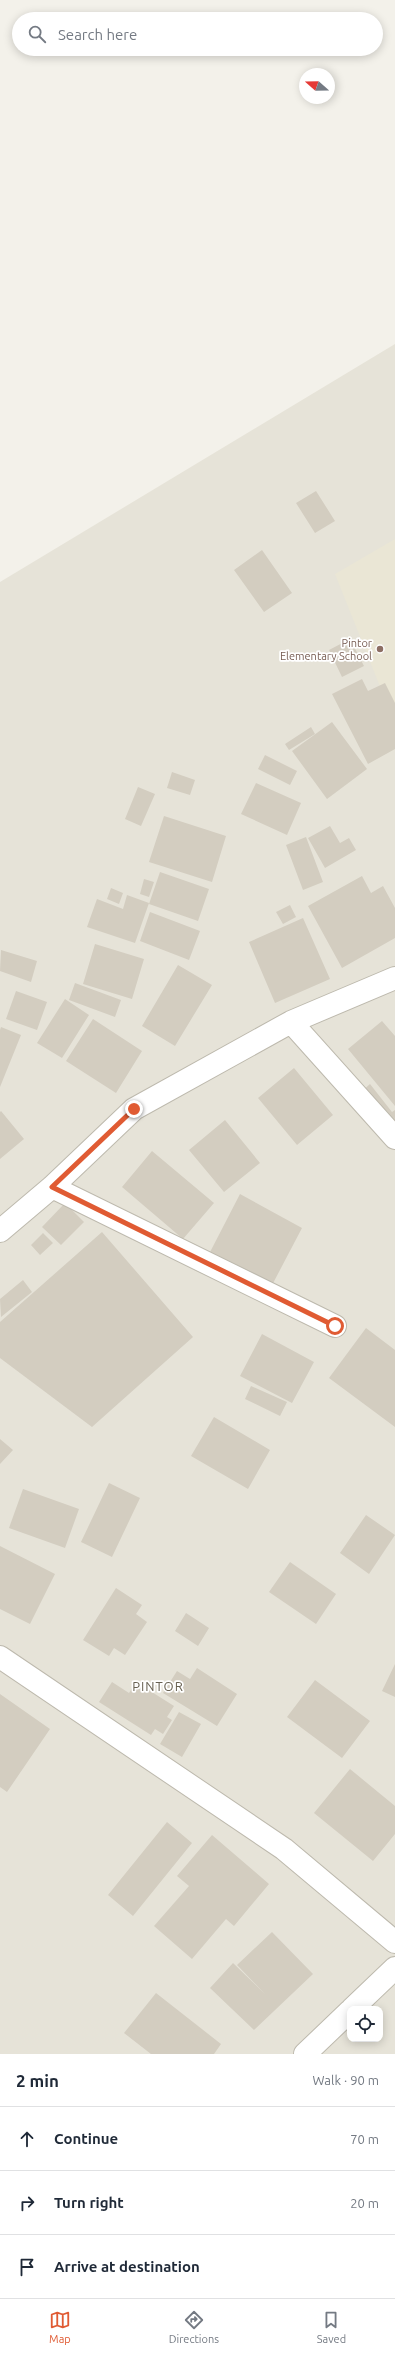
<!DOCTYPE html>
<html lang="en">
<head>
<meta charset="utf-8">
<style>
  :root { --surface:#fff; --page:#f2f2f3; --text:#1f2937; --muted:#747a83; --line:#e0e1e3; --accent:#e05b33 }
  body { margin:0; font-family:Ubuntu,sans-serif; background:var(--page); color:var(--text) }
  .controls { position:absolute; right:12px; bottom:12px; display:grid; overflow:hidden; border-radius:8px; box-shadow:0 2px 10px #0003 }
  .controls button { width:36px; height:36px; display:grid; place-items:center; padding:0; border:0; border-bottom:1px solid var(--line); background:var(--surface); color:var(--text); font:20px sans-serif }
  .compass { position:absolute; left:299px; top:68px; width:36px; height:36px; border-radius:50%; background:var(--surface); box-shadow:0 2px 10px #0003; rotate:290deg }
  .stop { position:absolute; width:12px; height:12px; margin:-9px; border:3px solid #e05b33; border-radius:50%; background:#fff }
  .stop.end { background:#e05b33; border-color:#fff; box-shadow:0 1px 4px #0008 }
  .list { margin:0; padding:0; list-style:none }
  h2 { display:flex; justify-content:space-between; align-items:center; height:52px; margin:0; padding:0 16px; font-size:17px }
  h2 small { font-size:13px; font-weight:400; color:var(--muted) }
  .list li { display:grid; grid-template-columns:26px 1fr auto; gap:12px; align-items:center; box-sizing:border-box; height:64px; padding:0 16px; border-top:1px solid var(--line) }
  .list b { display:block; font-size:15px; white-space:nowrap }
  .list em { font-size:13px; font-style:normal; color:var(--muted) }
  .icon { flex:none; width:22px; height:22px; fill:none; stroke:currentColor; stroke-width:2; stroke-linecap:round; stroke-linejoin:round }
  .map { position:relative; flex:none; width:395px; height:2054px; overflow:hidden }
  .search { position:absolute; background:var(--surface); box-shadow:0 2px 10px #0003; left:12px; right:12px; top:12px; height:44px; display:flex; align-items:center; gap:10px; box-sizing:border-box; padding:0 14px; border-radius:22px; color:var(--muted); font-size:15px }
  .sheet { height:244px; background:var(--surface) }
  nav { display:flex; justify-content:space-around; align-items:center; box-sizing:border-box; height:56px; border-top:1px solid var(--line); background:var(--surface); font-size:11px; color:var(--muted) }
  nav a { display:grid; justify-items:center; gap:2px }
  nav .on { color:var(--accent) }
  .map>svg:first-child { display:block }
</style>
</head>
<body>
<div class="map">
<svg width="395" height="2054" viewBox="0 0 395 2054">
  <rect width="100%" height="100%" fill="#f3f1ea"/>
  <path fill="#e6e3d8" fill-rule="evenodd" d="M 395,344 L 395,2054 L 0,2054 L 0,582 ZM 350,2009 L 380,2009 L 380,2039 L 350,2039 Z"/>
  <path fill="#eae6d5" d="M 395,539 L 395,724 L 335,574 Z"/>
  <path fill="#d3cdc0" d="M 316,491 L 335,521 L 315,533 L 296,503 Z
    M 262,550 L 292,593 L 264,612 L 234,570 Z
    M 350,639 L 364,666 L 342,677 L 329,650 Z
    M 362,679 L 368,691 L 385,683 L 395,703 L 395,749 L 368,764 L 332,694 Z
    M 332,722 L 367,769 L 327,799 L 292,751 Z
    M 311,727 L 315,734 L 289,750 L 285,744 Z
    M 265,755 L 297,771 L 290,785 L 258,769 Z
    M 172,772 L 195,780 L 190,795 L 167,788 Z
    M 256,783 L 301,803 L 287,835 L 241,814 Z
    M 138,787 L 155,794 L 141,826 L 125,819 Z
    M 164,816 L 226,836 L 212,882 L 149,862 Z
    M 330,826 L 340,843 L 349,838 L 356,850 L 325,868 L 308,838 Z
    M 306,837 L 323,882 L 303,890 L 286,845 Z
    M 160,872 L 209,889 L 198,921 L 149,904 Z
    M 362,876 L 371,893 L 383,886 L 395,908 L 395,938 L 342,968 L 308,906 Z
    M 144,879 L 154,882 L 149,897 L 140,894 Z
    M 111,888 L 123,893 L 119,904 L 107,899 Z
    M 127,895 L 149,903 L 135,943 L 87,927 L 97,899 L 123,909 Z
    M 290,905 L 296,917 L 283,924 L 276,912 Z
    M 150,912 L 200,931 L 189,960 L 140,941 Z
    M 303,918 L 330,979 L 275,1003 L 249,942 Z
    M 95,944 L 144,959 L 132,999 L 83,984 Z
    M 1,950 L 37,961 L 31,982 L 0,971 Z
    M 178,965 L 212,985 L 175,1046 L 142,1026 Z
    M 75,983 L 121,1000 L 115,1017 L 69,1000 Z
    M 16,991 L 47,1002 L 37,1030 L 6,1019 Z
    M 65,999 L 89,1015 L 62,1058 L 37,1043 Z
    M 93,1019 L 142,1051 L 116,1093 L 66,1061 Z
    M 382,1021 L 395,1036 L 395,1106 L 348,1049 Z
    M 1,1027 L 21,1035 L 0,1087 L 0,1030 Z
    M 294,1068 L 333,1115 L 297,1145 L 258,1098 Z
    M 370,1084 L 392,1112 L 395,1110 L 395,1124 L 360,1093 Z
    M 1,1111 L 24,1139 L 0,1159 L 0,1112 Z
    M 225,1120 L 260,1163 L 224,1192 L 189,1150 Z
    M 152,1151 L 214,1203 L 183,1239 L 122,1187 Z
    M 240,1194 L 302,1228 L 270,1289 L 208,1256 Z
    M 65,1203 L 84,1222 L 61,1245 L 42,1227 Z
    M 102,1232 L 193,1337 L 92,1427 L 0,1358 L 0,1322 Z
    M 43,1233 L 53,1243 L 40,1255 L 31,1245 Z
    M 23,1280 L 32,1292 L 1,1317 L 0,1299 Z
    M 366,1328 L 395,1350 L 395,1427 L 329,1378 Z
    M 262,1334 L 314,1362 L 292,1403 L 240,1376 Z
    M 251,1386 L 287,1402 L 280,1416 L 245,1399 Z
    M 214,1417 L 270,1450 L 248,1489 L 191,1456 Z
    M 0,1439 L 13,1450 L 0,1464 Z
    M 109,1483 L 140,1498 L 112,1557 L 81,1542 Z
    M 23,1489 L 79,1509 L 65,1548 L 9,1528 Z
    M 366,1515 L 395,1535 L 369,1574 L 340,1553 Z
    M 0,1546 L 55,1574 L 30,1624 L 0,1609 Z
    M 290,1562 L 336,1594 L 316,1624 L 269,1592 Z
    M 116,1588 L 142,1605 L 136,1614 L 147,1622 L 125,1655 L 114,1648 L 109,1656 L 83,1640 Z
    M 186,1613 L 209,1628 L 198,1646 L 175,1631 Z
    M 395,1664 L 395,1697 L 382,1691 Z
    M 197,1668 L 237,1694 L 217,1726 L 163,1693 L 177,1671 L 190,1679 Z
    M 315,1680 L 370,1721 L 342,1758 L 287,1717 Z
    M 112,1682 L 129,1693 L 136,1682 L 174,1706 L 167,1717 L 172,1720 L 163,1734 L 155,1729 L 151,1735 L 99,1702 Z
    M 0,1694 L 50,1729 L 7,1792 L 0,1787 Z
    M 179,1712 L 201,1724 L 182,1757 L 160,1744 Z
    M 350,1769 L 395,1806 L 395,1834 L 373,1861 L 314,1813 Z
    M 167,1822 L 192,1843 L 133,1916 L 108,1895 Z
    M 212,1835 L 269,1884 L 234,1926 L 226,1919 L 192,1959 L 154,1926 L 189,1886 L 177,1876 Z
    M 272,1932 L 313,1974 L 254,2030 L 210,1988 L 233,1963 L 265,1994 L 237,1965 Z
    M 156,1993 L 221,2044 L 214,2054 L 151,2054 L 124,2033 Z"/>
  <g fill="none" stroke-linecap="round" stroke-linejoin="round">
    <defs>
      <path id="minor" d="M 291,1022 L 395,1138
        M 52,1187 L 335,1326
        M 0,1231 L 52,1187 L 134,1109 L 291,1022 L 395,978
        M 0,1657 L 284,1849 L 395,1942
        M 352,2009 L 395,1968
        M 305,2054 L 350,2011"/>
    </defs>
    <use href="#minor" stroke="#bdb9ad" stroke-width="24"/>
    <use href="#minor" stroke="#fff" stroke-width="22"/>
  </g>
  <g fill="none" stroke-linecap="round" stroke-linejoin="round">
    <path stroke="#e05b33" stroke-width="5" d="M 134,1109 L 52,1187 L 335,1326"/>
  </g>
  <circle fill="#8d6e63" stroke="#fff" stroke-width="1.5" cx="380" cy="649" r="4"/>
  <g text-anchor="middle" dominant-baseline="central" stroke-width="3.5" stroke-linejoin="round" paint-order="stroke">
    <g font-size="11" fill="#785e54" stroke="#fff" text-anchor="end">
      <text x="372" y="643">Pintor<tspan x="372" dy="13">Elementary School</tspan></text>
    </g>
    <g font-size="13" letter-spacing="1" fill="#676051" stroke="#fff">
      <text x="158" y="1686">PINTOR</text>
    </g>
  </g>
</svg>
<div class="controls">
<button><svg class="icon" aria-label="locate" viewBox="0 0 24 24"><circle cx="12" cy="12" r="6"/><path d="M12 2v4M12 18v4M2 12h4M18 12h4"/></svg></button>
</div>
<svg class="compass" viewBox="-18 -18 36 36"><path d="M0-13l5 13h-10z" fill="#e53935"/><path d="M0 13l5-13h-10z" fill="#747a83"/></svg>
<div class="stop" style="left:335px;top:1326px"></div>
<div class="stop end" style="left:134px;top:1109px"></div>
<div class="search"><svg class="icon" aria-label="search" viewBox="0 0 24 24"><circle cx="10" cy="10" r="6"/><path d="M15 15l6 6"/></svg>Search here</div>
</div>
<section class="sheet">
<h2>2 min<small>Walk · 90 m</small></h2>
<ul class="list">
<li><svg class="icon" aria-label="ahead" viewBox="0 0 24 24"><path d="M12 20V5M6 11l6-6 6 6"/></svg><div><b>Continue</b></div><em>70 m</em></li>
<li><svg class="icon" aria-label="right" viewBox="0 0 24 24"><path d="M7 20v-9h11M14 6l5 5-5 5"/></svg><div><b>Turn right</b></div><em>20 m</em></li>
<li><svg class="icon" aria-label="arrive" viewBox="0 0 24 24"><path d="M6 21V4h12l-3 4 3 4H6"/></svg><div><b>Arrive at destination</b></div></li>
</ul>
</section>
<nav>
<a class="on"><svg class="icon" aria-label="map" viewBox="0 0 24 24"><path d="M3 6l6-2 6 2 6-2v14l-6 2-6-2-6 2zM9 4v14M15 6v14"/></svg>Map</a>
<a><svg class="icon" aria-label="directions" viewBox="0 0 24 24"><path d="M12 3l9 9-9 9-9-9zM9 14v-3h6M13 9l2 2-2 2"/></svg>Directions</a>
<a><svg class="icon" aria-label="saved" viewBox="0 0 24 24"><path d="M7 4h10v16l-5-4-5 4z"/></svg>Saved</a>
</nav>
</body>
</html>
